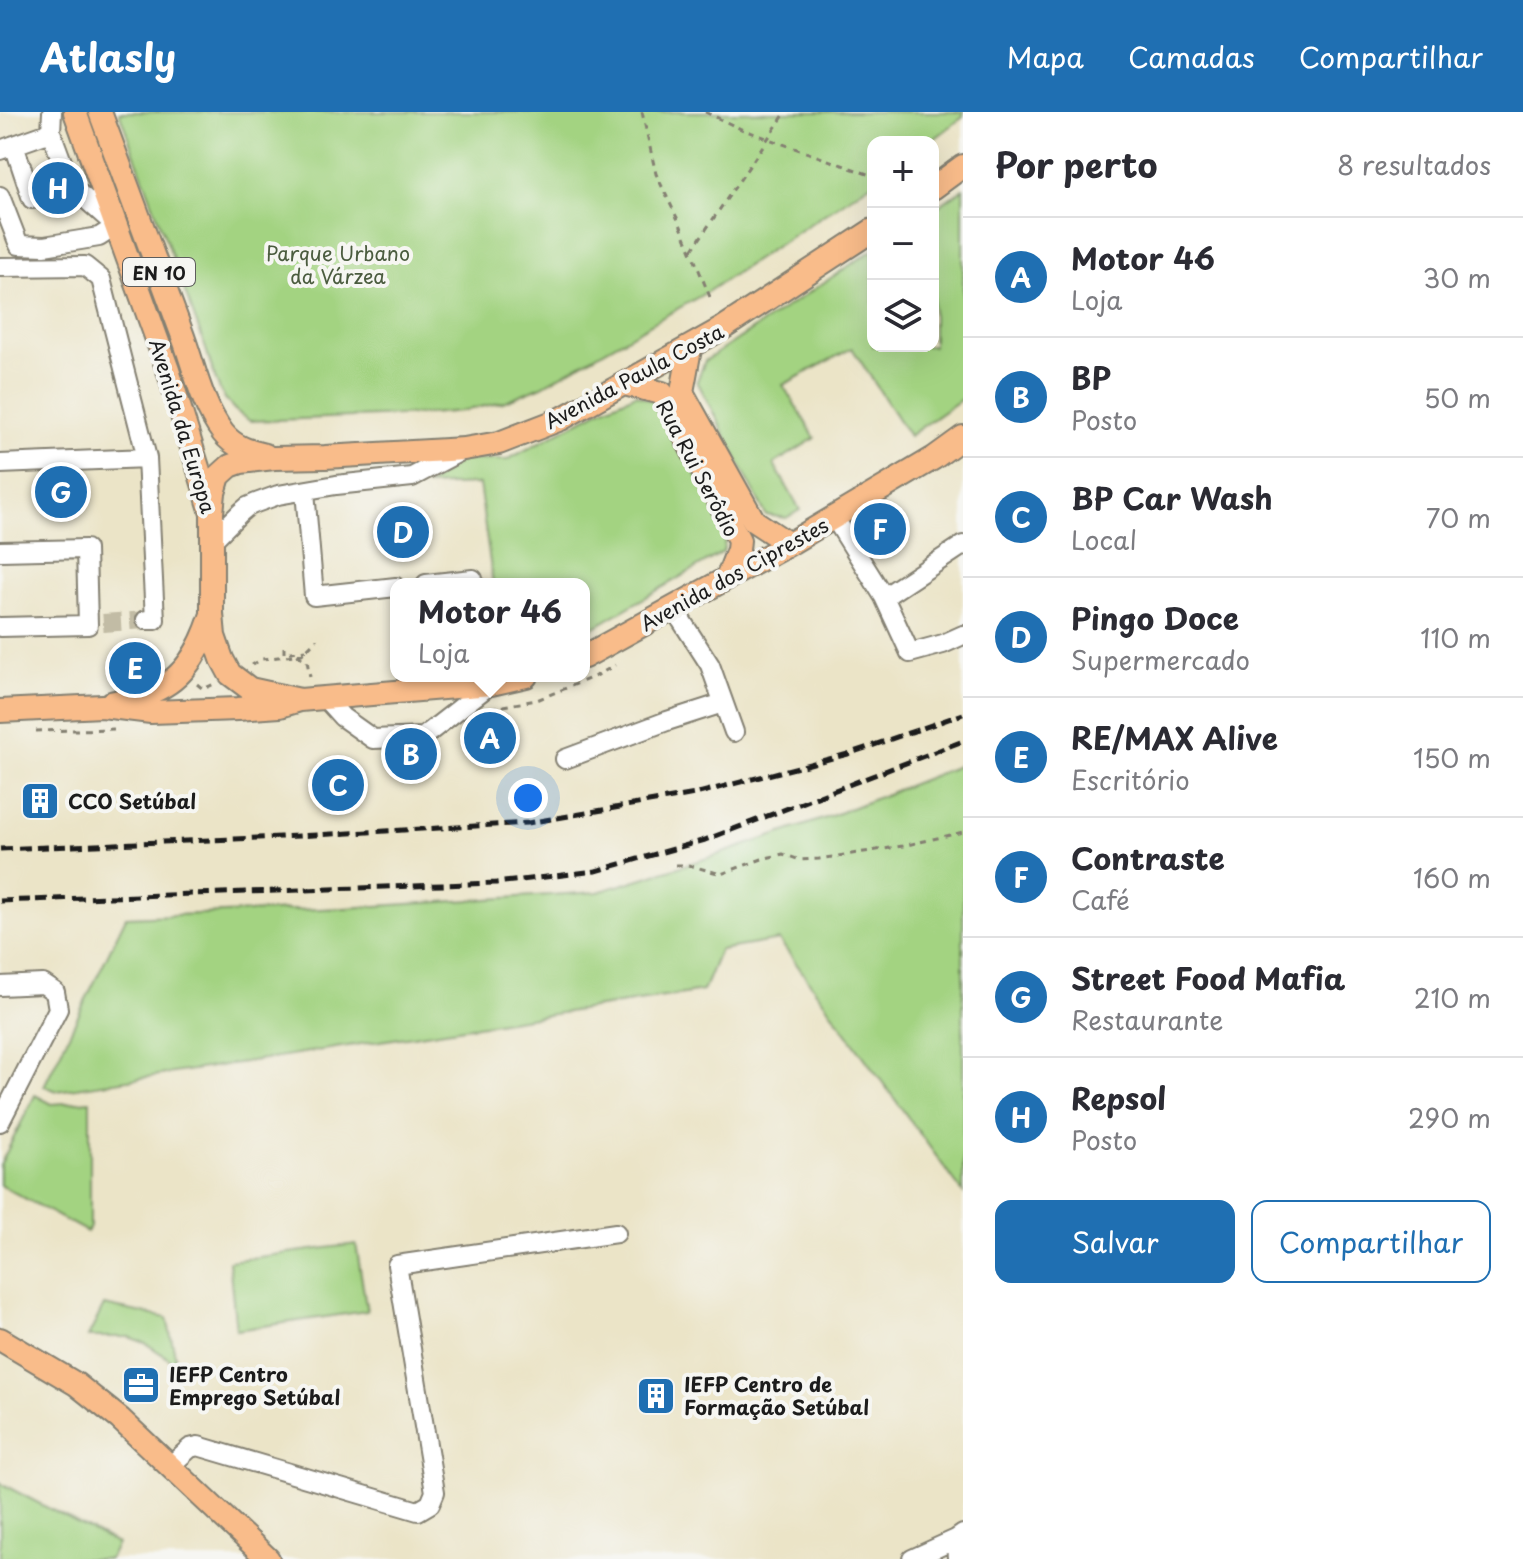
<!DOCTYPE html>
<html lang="pt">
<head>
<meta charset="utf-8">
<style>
  :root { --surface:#fff; --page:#f2f2f3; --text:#2b2b33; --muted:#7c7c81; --line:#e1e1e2; --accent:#1f6fb2 }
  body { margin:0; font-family:"Playpen Sans",sans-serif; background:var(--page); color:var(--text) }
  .controls { position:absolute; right:24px; top:24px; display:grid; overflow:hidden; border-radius:16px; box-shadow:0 8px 32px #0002 }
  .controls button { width:72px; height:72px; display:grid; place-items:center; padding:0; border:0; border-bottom:2px solid var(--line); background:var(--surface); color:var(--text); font:40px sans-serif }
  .you { position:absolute; left:528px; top:686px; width:28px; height:28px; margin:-20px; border:6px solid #fff; border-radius:50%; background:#1a73e8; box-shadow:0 0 0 12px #1a73e833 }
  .badge { display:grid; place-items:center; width:52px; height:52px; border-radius:50%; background:var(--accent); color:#fff; font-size:26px; font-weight:700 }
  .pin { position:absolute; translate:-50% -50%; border:4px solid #fff; box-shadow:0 2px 8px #0006 }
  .popup { position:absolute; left:390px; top:466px; width:200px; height:104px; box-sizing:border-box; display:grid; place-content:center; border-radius:16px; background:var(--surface); filter:drop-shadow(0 2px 6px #0005); font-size:26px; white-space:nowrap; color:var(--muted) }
  .popup b { font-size:30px; color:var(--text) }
  .popup::after { content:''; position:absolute; left:50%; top:100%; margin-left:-16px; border:16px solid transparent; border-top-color:var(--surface) }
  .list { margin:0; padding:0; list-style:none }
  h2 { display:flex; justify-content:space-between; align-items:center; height:104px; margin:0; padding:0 32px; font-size:34px }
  h2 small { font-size:26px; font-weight:400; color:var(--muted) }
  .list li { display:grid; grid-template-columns:52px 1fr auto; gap:24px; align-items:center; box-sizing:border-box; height:120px; padding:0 32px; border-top:2px solid var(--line) }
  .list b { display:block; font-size:30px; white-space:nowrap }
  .list p { margin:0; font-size:26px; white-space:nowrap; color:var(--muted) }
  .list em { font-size:26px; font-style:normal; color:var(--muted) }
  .actions { display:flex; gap:16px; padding:24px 32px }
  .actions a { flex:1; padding:18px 0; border:2px solid var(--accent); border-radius:16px; text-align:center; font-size:28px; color:var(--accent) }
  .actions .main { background:var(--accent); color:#fff }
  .icon { flex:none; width:44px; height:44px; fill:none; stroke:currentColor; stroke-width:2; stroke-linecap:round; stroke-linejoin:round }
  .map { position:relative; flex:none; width:963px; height:1447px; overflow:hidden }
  header { display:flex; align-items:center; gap:48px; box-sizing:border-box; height:112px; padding:0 40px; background:var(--accent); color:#fff }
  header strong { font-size:38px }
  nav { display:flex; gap:44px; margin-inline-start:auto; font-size:28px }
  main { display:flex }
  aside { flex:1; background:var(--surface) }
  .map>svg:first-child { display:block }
</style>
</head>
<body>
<header>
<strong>Atlasly</strong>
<nav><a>Mapa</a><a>Camadas</a><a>Compartilhar</a></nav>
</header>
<main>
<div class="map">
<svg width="963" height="1447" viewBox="0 0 963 1447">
  <rect width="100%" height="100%" fill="#f6f6f2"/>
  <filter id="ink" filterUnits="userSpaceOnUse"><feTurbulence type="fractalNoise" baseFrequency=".0125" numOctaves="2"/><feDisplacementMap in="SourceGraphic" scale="16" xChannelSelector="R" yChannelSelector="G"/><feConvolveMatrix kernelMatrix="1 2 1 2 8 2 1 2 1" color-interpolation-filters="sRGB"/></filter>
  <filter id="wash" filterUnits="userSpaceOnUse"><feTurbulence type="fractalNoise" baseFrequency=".006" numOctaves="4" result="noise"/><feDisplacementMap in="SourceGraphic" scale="32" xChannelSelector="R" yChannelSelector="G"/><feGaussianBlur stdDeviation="1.8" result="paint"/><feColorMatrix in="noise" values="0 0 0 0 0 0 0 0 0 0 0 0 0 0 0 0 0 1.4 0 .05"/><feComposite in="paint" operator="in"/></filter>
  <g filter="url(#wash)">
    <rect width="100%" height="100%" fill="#ebe4c7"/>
    <path fill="#a3d381" stroke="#60784e" stroke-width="2" d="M 119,0 L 963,0 L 963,5 L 930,30 L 873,30 L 873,70 L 707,180 L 542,274 L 503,290 L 463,299 L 429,302 L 250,309 C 219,291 216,269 206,237 Z
      M 963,77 L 963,286 L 909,324 L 852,236 L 783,273 L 815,326 L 774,352 L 800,398 L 786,406 L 766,403 L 697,269 L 705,249 L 873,138 L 873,234 L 933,234 L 933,98 Z
      M 636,282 L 658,291 L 727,420 L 723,440 L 584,521 L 584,472 L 493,472 L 479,372 L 427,374 L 462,348 L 507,348 L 600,298 Z
      M 963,652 L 963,1081 L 779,828 L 720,838 L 703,879 L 57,979 L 44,974 L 126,805 L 344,796 L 598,780 L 714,744 L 826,706 Z
      M 35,983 L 52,992 L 90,989 L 90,1115 L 87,1120 L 0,1073 L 0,1053 Z
      M 356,1132 L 367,1199 L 236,1218 L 229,1149 Z
      M 104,1193 L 167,1206 L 177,1252 L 145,1231 L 129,1225 L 88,1225 Z
      M 0,1371 L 117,1432 L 109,1447 L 0,1447 Z"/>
  </g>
  <g filter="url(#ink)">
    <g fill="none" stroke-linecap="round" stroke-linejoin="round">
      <path stroke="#c2bca5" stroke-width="18" stroke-dasharray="18 9" stroke-linecap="butt" d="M 103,511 L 146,508"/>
      <defs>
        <path id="minor" d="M 14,33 L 32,87 L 71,74
          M 0,38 L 51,20 L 52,0
          M 0,84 L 19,133 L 44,134 L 99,125 L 116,114 L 71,74 L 51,20
          M 0,155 L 85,154 L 101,167 L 147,346 L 155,508 L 146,508
          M 0,352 L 147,346
          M 305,379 L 314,484 L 396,475
          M 834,405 L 884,485 L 910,541 L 943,532 L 963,523
          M 212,429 L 240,401 L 247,395 L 256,391 L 278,383 L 336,373 L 412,365 L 461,339
          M 0,439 L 86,437 L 88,513 L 0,515
          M 426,472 L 473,467
          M 884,485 L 963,433
          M 674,497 L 710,553 L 734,620
          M 325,586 L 342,605 L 373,627 L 423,625 L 491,572
          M 565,647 L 667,609 L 723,591
          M 0,874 L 43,872 L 55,880 L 58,897 L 0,1010
          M 170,1354 L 190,1336 L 198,1334 L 418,1399 L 430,1392 L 435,1380 L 397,1153 L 616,1121
          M 956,1427 L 957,1447
          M 912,1447 L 956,1427 L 963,1422"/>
        <path id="major" d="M 75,0 L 168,258 L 212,401 L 212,502 L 214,524 L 222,547 L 230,562 L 250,577 L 300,588
          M 100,0 C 127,73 154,146 181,219 C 194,253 201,292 223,321 C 234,335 249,339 265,343
          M 933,76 L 963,54
          M 690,237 L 682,280 L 754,409 L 789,432
          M 624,272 L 662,281 L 739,428 L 738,438 L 728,464
          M 212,401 L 214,381 L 219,364 L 230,354 L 241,350 L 274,346 L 325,345 L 464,337 L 499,331 L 561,307 L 723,216 L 873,118
          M 584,545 L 789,432 L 934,346 L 963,325
          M 111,591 C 127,587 146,584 160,576 C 188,562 202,532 211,505
          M 0,599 L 102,594 L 151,600 L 238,597 L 280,594 L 300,588 L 491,572 L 526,564
          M 0,1227 L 76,1272 L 120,1307 L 268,1447"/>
      </defs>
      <use href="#minor" stroke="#848072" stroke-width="22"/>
      <use href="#major" stroke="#848072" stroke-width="26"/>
      <path stroke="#848072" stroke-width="3" stroke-dasharray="6 6" stroke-linecap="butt" d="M 642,0 L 656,62 L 680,112 L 710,185
        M 705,0 L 741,17 L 873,64
        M 692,138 L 786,0
        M 284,535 L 284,541 L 306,538
        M 297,543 L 307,549 L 310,565
        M 252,553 L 262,547 L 302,542 L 317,527
        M 197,572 L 203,577 L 214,572
        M 491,596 L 537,588 L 598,563 L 615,553
        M 36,619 L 116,617
        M 676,753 L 688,753 L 721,762 L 762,747 L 783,742 L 800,748 L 819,747 L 903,734 L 963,720"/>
      <use href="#minor" stroke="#fff" stroke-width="18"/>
      <use href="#major" stroke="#f9bc8a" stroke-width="22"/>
      <path stroke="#1c1c1c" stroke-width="5" stroke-dasharray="12 6" stroke-linecap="butt" d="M 0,737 L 280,725 L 528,711 L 695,682 L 848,642 L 963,602
        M 0,789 L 496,771 L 596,759 L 705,728 L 963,629"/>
    </g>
  </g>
  <defs>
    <symbol id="building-square" viewBox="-11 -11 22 22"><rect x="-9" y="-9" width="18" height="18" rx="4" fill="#1f6fb2" stroke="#f6f6f2"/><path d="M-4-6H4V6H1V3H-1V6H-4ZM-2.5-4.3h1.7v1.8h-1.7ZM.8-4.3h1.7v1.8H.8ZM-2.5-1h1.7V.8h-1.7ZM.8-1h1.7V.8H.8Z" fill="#fff"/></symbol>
    <symbol id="office-square" viewBox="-11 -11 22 22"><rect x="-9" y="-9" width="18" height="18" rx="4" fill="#1f6fb2" stroke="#f6f6f2"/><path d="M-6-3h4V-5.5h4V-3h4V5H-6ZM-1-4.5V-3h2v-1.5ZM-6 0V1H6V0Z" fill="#fff"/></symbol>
  </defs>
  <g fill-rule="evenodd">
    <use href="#building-square" x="18" y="667" width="44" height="44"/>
    <use href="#office-square" x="119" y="1251" width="44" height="44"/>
    <use href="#building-square" x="634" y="1262" width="44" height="44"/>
  </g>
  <g text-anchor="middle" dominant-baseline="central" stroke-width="8" stroke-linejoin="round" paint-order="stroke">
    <rect fill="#f6f6f2" stroke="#5d5d5c" stroke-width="2" x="123" y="146" width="72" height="28" rx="6"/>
    <g font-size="18" font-weight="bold" fill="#1c1c1c">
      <text x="159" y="160">EN 10</text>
    </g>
    <g font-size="20" fill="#4b5c3f" stroke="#f6f6f2">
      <text x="338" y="141">Parque Urbano<tspan x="338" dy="23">da Várzea</tspan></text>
    </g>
    <g font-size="20" fill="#1c1c1c" stroke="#f6f6f2">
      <text transform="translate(634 264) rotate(-28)">Avenida Paula Costa</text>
      <text transform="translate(183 314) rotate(73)">Avenida da Europa</text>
      <text transform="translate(698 356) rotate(62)">Rua Rui Serôdio</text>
      <text transform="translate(734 462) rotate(-29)">Avenida dos Ciprestes</text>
    </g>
    <g font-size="20" font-weight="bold" fill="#1c1c1c" stroke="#f6f6f2" text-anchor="start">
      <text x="68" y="689">CCO Setúbal</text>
      <text x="169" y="1262">IEFP Centro<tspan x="169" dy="23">Emprego Setúbal</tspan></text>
      <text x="684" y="1272">IEFP Centro de<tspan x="684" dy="23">Formação Setúbal</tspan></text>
    </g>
  </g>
</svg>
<div class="controls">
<button>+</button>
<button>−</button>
<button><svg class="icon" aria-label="layers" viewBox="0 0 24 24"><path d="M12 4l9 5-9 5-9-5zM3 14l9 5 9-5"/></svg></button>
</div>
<div class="you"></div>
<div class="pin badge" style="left:490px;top:626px">A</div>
<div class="popup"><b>Motor 46</b>Loja</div>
<div class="pin badge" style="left:411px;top:642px">B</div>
<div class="pin badge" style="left:338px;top:673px">C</div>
<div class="pin badge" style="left:403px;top:420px">D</div>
<div class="pin badge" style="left:135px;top:556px">E</div>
<div class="pin badge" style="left:880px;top:417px">F</div>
<div class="pin badge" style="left:61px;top:380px">G</div>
<div class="pin badge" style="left:58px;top:76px">H</div>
</div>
<aside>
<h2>Por perto<small>8 resultados</small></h2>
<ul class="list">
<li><span class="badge">A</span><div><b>Motor 46</b><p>Loja</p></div><em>30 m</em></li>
<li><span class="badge">B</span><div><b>BP</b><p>Posto</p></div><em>50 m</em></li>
<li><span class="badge">C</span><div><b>BP Car Wash</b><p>Local</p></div><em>70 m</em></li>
<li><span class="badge">D</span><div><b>Pingo Doce</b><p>Supermercado</p></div><em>110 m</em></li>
<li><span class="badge">E</span><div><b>RE/MAX Alive</b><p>Escritório</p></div><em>150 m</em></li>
<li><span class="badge">F</span><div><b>Contraste</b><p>Café</p></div><em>160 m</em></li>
<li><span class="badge">G</span><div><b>Street Food Mafia</b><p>Restaurante</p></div><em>210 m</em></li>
<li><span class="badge">H</span><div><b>Repsol</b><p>Posto</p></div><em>290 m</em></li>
</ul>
<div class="actions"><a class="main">Salvar</a><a>Compartilhar</a></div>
</aside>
</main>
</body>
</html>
